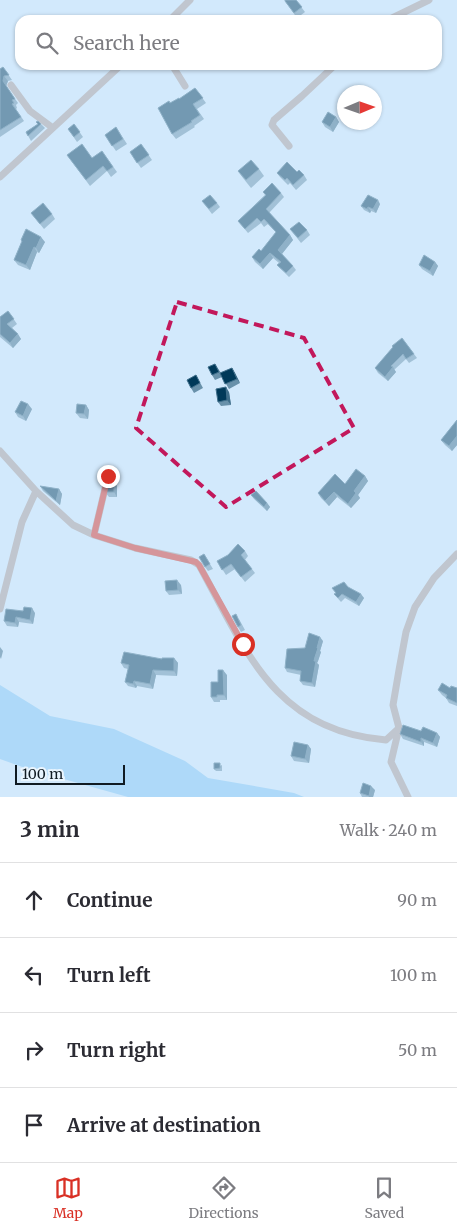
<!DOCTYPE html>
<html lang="en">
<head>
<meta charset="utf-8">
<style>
  :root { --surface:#fff; --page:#f7f7f7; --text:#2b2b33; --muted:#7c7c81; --line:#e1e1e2; --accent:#d93025 }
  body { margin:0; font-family:Merriweather,serif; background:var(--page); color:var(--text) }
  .compass { position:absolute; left:337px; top:85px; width:45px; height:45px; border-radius:50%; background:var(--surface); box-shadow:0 1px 4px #0004; rotate:88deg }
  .scale { position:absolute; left:15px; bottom:12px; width:110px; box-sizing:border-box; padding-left:5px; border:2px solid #101b23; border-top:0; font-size:14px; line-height:18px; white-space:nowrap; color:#101b23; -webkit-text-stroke:4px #e9f5fe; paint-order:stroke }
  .stop { position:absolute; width:15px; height:15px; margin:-11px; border:4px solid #d93025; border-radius:50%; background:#fff }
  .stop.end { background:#d93025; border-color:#fff; box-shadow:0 1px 5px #0008 }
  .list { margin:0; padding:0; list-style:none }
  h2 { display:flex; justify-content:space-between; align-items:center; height:65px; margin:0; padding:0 20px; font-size:21px }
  h2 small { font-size:16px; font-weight:400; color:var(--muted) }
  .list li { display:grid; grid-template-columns:32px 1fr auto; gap:15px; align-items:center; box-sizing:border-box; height:75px; padding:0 20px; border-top:1px solid var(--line) }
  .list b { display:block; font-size:19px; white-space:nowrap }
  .list em { font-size:16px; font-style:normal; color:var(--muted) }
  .icon { flex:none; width:28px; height:28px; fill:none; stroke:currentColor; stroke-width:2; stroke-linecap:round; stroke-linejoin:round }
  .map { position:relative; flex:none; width:457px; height:797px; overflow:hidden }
  .search { position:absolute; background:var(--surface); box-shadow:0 1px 4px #0004; left:15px; right:15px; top:15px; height:55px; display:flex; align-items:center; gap:12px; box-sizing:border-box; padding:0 18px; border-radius:15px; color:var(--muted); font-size:19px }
  .sheet { height:365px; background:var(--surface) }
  nav { display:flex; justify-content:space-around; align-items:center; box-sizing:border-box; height:70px; border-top:1px solid var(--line); background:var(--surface); font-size:14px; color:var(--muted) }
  nav a { display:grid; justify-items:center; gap:2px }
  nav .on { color:var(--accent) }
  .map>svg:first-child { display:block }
</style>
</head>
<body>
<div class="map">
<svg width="457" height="797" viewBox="0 0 457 797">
  <rect width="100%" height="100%" fill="#d2e9fc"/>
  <path fill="#83c6f6" d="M 0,685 L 50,716 L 114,729 L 185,761 L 208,778 L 294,793 L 304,797 L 128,797 L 28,769 L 0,759 Z"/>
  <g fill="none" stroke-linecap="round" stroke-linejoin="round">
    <path stroke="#ab9b99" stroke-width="7" d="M 170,20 L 190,0
      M 388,20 L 429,0
      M 172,65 L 185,86
      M 11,85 L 30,111 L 53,128
      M 289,146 L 272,125 L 274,120 L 302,96 L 335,65
      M 0,177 L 121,65
      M 0,451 L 36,491 L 73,525 L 94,535 L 135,548 L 191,560 L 199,565 C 246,651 275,731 386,740 L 399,728
      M 94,535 L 108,476
      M 0,609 L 22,522 L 36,491
      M 408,797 L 391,762 L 399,728 L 393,705 L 399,670 L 406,632 L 415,607 L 434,578 L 457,554"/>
  </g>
  <path fill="#6991aa" d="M 296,0 L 305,12 L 297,18 L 285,1 Z
    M 3,67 L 12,80 L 8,81 L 6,86 L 18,103 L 16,105 L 17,108 L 16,109 L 24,121 L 0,137 L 0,69 Z
    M 195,88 L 206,103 L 197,109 L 204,119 L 194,126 L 195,127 L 176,139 L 172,134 L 170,103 L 179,99 Z
    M 336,117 L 339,122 L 333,132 L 325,127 L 322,122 Z
    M 38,124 L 41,124 L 45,128 L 31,141 L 26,132 Z
    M 74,124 L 83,137 L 77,142 L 68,129 Z
    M 116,127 L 127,144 L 116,151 L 105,135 Z
    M 141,144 L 152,160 L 141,168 L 130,152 Z
    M 102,151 L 117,172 L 111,177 L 107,171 L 90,186 L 67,155 L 92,158 Z
    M 259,169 L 264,176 L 251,188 L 243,178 L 238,171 Z
    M 297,172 L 304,175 L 307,180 L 296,190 L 290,183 L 288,185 L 280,177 L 277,173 Z
    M 263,192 L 281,193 L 284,197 L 269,213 L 290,235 L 293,240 L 282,254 L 293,266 L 296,270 L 289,277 L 277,265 L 279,263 L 273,258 L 263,269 L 255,262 L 252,257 L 261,251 L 276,232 L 268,224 L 264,227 L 261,223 L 248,233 L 238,221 L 265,195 Z
    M 202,201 L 217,203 L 220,207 L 212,214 Z
    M 380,204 L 376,213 L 371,211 L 370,213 L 364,210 L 361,206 Z
    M 31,213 L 52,214 L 55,219 L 44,229 Z
    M 290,229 L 307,230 L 310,235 L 301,243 Z
    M 21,240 L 45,242 L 39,253 L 37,252 L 30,270 L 18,265 L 14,260 L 22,241 Z
    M 435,262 L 438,266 L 433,276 L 422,269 L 419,265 Z
    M 8,311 L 17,324 L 12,328 L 21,339 L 13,348 L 0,337 L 0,317 Z
    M 402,338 L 417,358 L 409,363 L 406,359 L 394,370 L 396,372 L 388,381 L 378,373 L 375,368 Z
    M 215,364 L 221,373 L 232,368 L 235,373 L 240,383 L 229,389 L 222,377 L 215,380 L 212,375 Z
    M 196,375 L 203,388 L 194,393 L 191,388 Z
    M 229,392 L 231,405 L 221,406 L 218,402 Z
    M 86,405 L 89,410 L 88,419 L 80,418 L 76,413 Z
    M 32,409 L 26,421 L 18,417 L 15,412 Z
    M 457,420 L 457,445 L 452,451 L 445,445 L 441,440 Z
    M 365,476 L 368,481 L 358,495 L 360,498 L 351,508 L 337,497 L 329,506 L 321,498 L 318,493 Z
    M 40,486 L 59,489 L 62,494 L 60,505 L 43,491 Z
    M 117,486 L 117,497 L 109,497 L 105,492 Z
    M 251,495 L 267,503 L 270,507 L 267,511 L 254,499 Z
    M 245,551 L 248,556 L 245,560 L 255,573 L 245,582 L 235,569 L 226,575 L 217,561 Z
    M 204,554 L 213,569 L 208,571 L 205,567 Z
    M 181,585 L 182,594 L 169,595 L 166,591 Z
    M 348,587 L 364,598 L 359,606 L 345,598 L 341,602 L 334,594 Z
    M 23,611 L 35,613 L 33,624 L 19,622 L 18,627 L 7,626 L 4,621 Z
    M 239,619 L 245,630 L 241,632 L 238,627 Z
    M 323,641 L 320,651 L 321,652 L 318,661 L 317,663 L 319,665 L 315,687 L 303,685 L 300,681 L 301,675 L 287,672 L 285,668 L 305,648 Z
    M 174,658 L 178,663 L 177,676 L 156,675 L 153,689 L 137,686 L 136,688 L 128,686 L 125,682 L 128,669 L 124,668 L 121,663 Z
    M 227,675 L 227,700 L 220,700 L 220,702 L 214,702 L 211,697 L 218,682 Z
    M 450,688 L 457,688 L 457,706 L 449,703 L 446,698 L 442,695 L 438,690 Z
    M 437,733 L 440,737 L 437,747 L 424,742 L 424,746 L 403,739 L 400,734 Z
    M 308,745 L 311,749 L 309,763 L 294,761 L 291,756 Z
    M 222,765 L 222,771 L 216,771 L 214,769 Z
    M 375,790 L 373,797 L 362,797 L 360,793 Z"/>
  <path fill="#3f6e8a" d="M 4,76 L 8,81 L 6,86 L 3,81 Z
    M 336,117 L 339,122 L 333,132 L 330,127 Z
    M 378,200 L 380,204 L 376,213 L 373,209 Z
    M 368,207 L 371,211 L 370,213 L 367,209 Z
    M 290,235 L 293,240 L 281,255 L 278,250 Z
    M 41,237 L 45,242 L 39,253 L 36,248 Z
    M 34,247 L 37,252 L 30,270 L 26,265 Z
    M 270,253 L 273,258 L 263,269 L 260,264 Z
    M 435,262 L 438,266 L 433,276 L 430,271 Z
    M 18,334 L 21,339 L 13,348 L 10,343 Z
    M 393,367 L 396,372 L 388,381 L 385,377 Z
    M 232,368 L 235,373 L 240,383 L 237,379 Z
    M 226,387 L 229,392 L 231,405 L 227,400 Z
    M 28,404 L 32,409 L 26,421 L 23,416 Z
    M 86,405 L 89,410 L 88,419 L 84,414 Z
    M 457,436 L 457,445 L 452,451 L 449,446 Z
    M 365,476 L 368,481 L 358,495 L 360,498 L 351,508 L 348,504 L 354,491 Z
    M 114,481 L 117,486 L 117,497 L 114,492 Z
    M 59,489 L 62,494 L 60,505 L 56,501 Z
    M 334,492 L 337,497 L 329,506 L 325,501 Z
    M 267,503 L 270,507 L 267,511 L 264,507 Z
    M 177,580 L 181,585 L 182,594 L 178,590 Z
    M 361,594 L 364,598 L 359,606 L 356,602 Z
    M 32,608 L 35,613 L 33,624 L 30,620 Z
    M 16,617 L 19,622 L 18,627 L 15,623 Z
    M 320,637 L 323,641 L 320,651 L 321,652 L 318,661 L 317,663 L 319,665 L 315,687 L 312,683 L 314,661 L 317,648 Z
    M 0,647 L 3,651 L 1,659 L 0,657 Z
    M 174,658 L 178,663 L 177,676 L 174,671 Z
    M 153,670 L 156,675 L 153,689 L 150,684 Z
    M 223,670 L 227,675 L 227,700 L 224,695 Z
    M 134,681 L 137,686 L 136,688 L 133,684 Z
    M 437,733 L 440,737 L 437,747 L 433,743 Z
    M 421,738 L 424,742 L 424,746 L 421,742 Z
    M 308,745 L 311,749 L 309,763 L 305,759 Z
    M 371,786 L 375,790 L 373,797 L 369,797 L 369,796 Z"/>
  <path fill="#003959" stroke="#3f6e8a" d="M 285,0 L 296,0 L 302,7 L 294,13 L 285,1 Z
    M 3,67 L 9,75 L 4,76 L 3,81 L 15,99 L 12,100 L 14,103 L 12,104 L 21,117 L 0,130 L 0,69 Z
    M 195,88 L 203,98 L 193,104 L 200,115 L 191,121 L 192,122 L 172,134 L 158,108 L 169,101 L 170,103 L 179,98 L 179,99 Z
    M 328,112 L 336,117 L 330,127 L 322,122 Z
    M 38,121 L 41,124 L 28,136 L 26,132 L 38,124 L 36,122 Z
    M 74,124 L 80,132 L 74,137 L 68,129 Z
    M 116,127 L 123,139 L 112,146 L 105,135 Z
    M 82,144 L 92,158 L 102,151 L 113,167 L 107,171 L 103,166 L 86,180 L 67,155 Z
    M 141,144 L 149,155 L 137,163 L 130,152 Z
    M 251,160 L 259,169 L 246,180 L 238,171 Z
    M 287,162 L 297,172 L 299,170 L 304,175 L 293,185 L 287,178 L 285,180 L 277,173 Z
    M 272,183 L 281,193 L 266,209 L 290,235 L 278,250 L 293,266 L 286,273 L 277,265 L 281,262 L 270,253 L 260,264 L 252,257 L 259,249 L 261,251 L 276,232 L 264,219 L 261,222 L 257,218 L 245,229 L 238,221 L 266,195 L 263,192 Z
    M 210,195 L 217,203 L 209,209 L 202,201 Z
    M 368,195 L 378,200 L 373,209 L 368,207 L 367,209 L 361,206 Z
    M 43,203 L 52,214 L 40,224 L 31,213 Z
    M 299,222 L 307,230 L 298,238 L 290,229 Z
    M 26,229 L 41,237 L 36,248 L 34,247 L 26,265 L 14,260 L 22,241 L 21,240 Z
    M 424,255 L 435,262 L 430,271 L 419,265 Z
    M 8,311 L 14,319 L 7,324 L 18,334 L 10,343 L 0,334 L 0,317 Z
    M 402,338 L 414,354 L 406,359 L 403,354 L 391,366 L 393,367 L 385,377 L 375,368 L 393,347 L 392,346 Z
    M 215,364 L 219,372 L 212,375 L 208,367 Z
    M 232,368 L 237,379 L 225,384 L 220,373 Z
    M 196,375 L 200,383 L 191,388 L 187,380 Z
    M 226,387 L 227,400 L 218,402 L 216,389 Z
    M 21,401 L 28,404 L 23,416 L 15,412 Z
    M 77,404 L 86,405 L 84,414 L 76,413 Z
    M 457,420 L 457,436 L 449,446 L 441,440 Z
    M 356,469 L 365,476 L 354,491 L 356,493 L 348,504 L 334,492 L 325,501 L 318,493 L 335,474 L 345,484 Z
    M 108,481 L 114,481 L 114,492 L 105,492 Z
    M 40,486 L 59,489 L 56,501 Z
    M 256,491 L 267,503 L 264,507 L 251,495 Z
    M 238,544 L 245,551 L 241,555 L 252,569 L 241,577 L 231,564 L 222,570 L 217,561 L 228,555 Z
    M 204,554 L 210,564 L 205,567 L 199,557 Z
    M 177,580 L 178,590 L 166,591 L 165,581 Z
    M 344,582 L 348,587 L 361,594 L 356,602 L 342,594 L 338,598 L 334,594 L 336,593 L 332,588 Z
    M 24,607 L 32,608 L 30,620 L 16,617 L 15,623 L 4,621 L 6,609 L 23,611 Z
    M 236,614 L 241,625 L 238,627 L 232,616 Z
    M 309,633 L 320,637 L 317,648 L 318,648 L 315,657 L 314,661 L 316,661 L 312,683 L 300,681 L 301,671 L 285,668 L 287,649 L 305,648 Z
    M 124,652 L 162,659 L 162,658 L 174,658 L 174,671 L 153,670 L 150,684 L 134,681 L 133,684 L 125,682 L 129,665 L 121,663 Z
    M 218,670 L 223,670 L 224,695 L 217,695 L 217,697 L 211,697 L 211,682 L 218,682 Z
    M 442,683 L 450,688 L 451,686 L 457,688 L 457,703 L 446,698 L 447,695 L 438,690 Z
    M 403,725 L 421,731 L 423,727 L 437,733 L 433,743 L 421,738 L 421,742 L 400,734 Z
    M 294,742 L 308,745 L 305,759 L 291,756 Z
    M 214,763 L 220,763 L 220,768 L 214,769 Z
    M 363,783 L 371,786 L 369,796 L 360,793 Z"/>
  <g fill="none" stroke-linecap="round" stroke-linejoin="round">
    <path stroke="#d93025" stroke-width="6" d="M 108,476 L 94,535 L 135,548 L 196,562 L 199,565 L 243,644"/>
  </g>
  <path d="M0 0H457V797H0ZM 177,302 L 304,338 L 354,428 L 226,507 L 136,428 Z" fill="#d2e9fc" fill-opacity=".55" fill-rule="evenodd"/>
  <path fill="none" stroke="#c2185b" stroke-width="4" stroke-dasharray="10 6" stroke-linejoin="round" d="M 177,302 L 304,338 L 354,428 L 226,507 L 136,428 Z"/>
</svg>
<svg class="compass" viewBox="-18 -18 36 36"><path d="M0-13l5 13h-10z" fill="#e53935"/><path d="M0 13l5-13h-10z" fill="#7c7c81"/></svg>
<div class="scale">100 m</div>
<div class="stop" style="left:243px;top:644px"></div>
<div class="stop end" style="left:108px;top:476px"></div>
<div class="search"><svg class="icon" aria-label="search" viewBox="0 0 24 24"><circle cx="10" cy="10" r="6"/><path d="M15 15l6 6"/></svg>Search here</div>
</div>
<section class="sheet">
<h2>3 min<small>Walk · 240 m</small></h2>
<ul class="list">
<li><svg class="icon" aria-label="ahead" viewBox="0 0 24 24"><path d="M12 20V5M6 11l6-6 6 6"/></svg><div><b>Continue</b></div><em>90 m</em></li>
<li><svg class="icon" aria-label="left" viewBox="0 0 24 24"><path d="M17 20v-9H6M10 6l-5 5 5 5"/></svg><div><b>Turn left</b></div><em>100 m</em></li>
<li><svg class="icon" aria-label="right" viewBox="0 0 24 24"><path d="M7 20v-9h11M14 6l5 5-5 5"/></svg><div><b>Turn right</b></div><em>50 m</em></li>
<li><svg class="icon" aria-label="arrive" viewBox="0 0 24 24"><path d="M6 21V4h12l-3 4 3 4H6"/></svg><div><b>Arrive at destination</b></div></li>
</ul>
</section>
<nav>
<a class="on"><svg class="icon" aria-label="map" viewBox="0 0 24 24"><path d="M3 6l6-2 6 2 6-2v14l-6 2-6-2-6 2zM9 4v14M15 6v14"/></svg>Map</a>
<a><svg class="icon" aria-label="directions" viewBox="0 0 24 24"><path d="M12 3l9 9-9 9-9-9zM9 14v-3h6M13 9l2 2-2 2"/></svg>Directions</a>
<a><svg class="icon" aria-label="saved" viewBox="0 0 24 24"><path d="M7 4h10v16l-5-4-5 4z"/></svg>Saved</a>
</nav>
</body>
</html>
